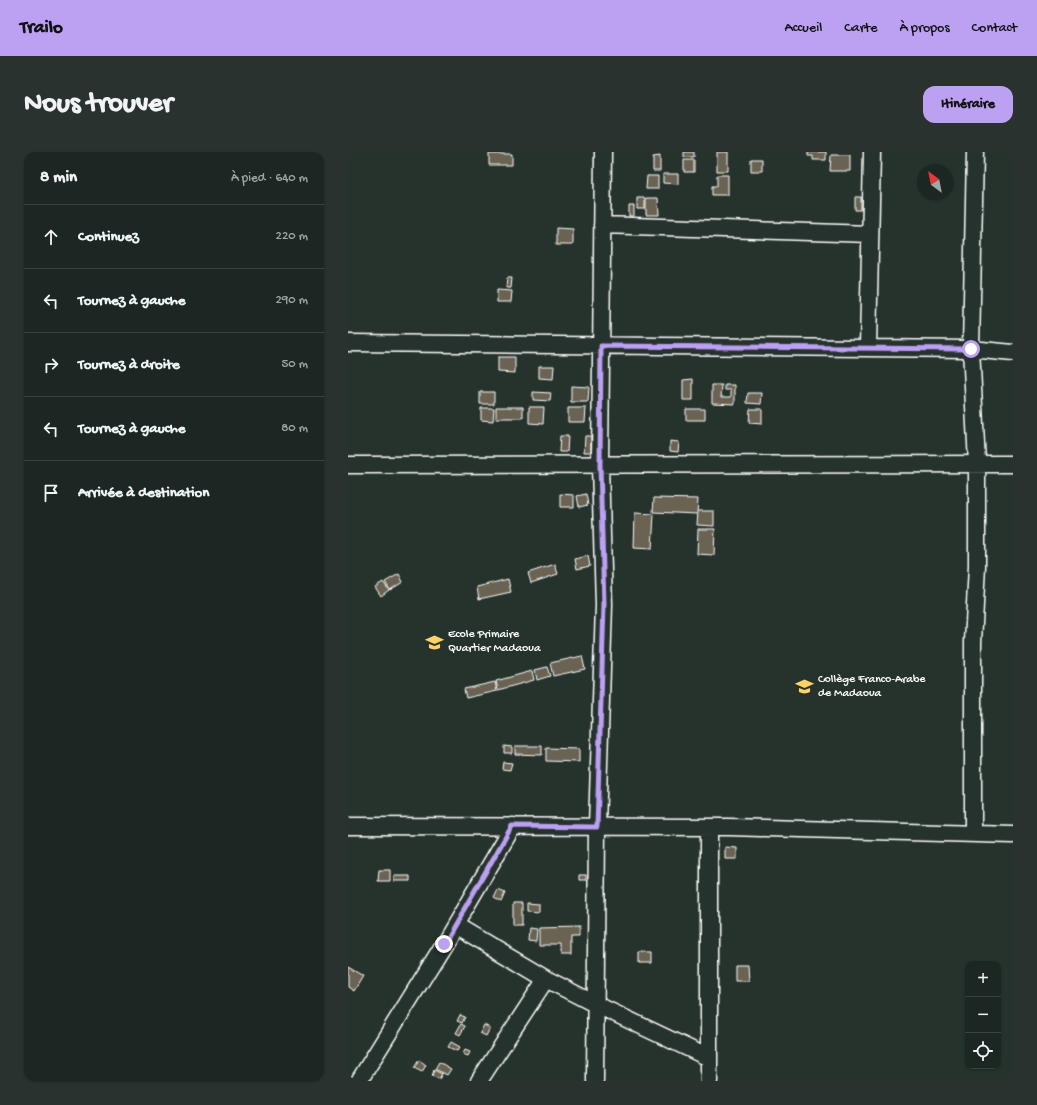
<!DOCTYPE html>
<html lang="fr">
<head>
<meta charset="utf-8">
<style>
  :root { --surface:#1c2622; --page:#29322f; --text:#f1f3f6; --muted:#a0a5a5; --line:#3a4340; --accent:#bca0f2 }
  body { margin:0; font-family:"Gochi Hand",sans-serif; background:var(--page); color:var(--text) }
  .controls { position:absolute; right:12px; bottom:12px; display:grid; overflow:hidden; border-radius:8px; box-shadow:0 1px 3px #0004 }
  .controls button { width:36px; height:36px; display:grid; place-items:center; padding:0; border:0; border-bottom:1px solid var(--line); background:var(--surface); color:var(--text); font:20px sans-serif }
  .compass { position:absolute; left:569px; top:12px; width:36px; height:36px; border-radius:50%; background:var(--surface); box-shadow:0 1px 3px #0004; rotate:328deg }
  .stop { position:absolute; width:12px; height:12px; margin:-9px; border:3px solid #bca0f2; border-radius:50%; background:#fff }
  .stop.end { background:#bca0f2; border-color:#fff; box-shadow:0 1px 4px #0008 }
  .list { margin:0; padding:0; list-style:none }
  h2 { display:flex; justify-content:space-between; align-items:center; height:52px; margin:0; padding:0 16px; font-size:17px }
  h2 small { font-size:13px; font-weight:400; color:var(--muted) }
  .list li { display:grid; grid-template-columns:26px 1fr auto; gap:12px; align-items:center; box-sizing:border-box; height:64px; padding:0 16px; border-top:1px solid var(--line) }
  .list b { display:block; font-size:15px; white-space:nowrap }
  .list em { font-size:13px; font-style:normal; color:var(--muted) }
  .icon { flex:none; width:22px; height:22px; fill:none; stroke:currentColor; stroke-width:2; stroke-linecap:round; stroke-linejoin:round }
  .map { position:relative; flex:none; width:665px; height:929px; overflow:hidden; border-radius:12px }
  header { display:flex; align-items:center; gap:24px; box-sizing:border-box; height:56px; padding:0 20px; background:var(--accent); color:#111 }
  header strong { font-size:19px }
  nav { display:flex; gap:22px; margin-inline-start:auto; font-size:14px }
  .intro { display:flex; align-items:center; justify-content:space-between; box-sizing:border-box; height:96px; padding:0 24px }
  h1 { margin:0; font-size:28px }
  .button { padding:10px 18px; border-radius:12px; background:var(--accent); color:#111; font-size:14px; font-weight:700 }
  main { display:flex; gap:24px; padding:0 24px }
  aside { flex:1; background:var(--surface); border-radius:12px; box-shadow:0 1px 3px #0004 }
  .map>svg:first-child { display:block }
</style>
</head>
<body>
<header>
<strong>Trailo</strong>
<nav><a>Accueil</a><a>Carte</a><a>À propos</a><a>Contact</a></nav>
</header>
<div class="intro"><h1>Nous trouver</h1><a class="button">Itinéraire</a></div>
<main>
<aside>
<h2>8 min<small>À pied · 640 m</small></h2>
<ul class="list">
<li><svg class="icon" aria-label="ahead" viewBox="0 0 24 24"><path d="M12 20V5M6 11l6-6 6 6"/></svg><div><b>Continuez</b></div><em>220 m</em></li>
<li><svg class="icon" aria-label="left" viewBox="0 0 24 24"><path d="M17 20v-9H6M10 6l-5 5 5 5"/></svg><div><b>Tournez à gauche</b></div><em>290 m</em></li>
<li><svg class="icon" aria-label="right" viewBox="0 0 24 24"><path d="M7 20v-9h11M14 6l5 5-5 5"/></svg><div><b>Tournez à droite</b></div><em>50 m</em></li>
<li><svg class="icon" aria-label="left" viewBox="0 0 24 24"><path d="M17 20v-9H6M10 6l-5 5 5 5"/></svg><div><b>Tournez à gauche</b></div><em>80 m</em></li>
<li><svg class="icon" aria-label="arrive" viewBox="0 0 24 24"><path d="M6 21V4h12l-3 4 3 4H6"/></svg><div><b>Arrivée à destination</b></div></li>
</ul>
</aside>
<div class="map">
<svg width="665" height="929" viewBox="0 0 665 929">
  <rect width="100%" height="100%" fill="#26332d"/>
  <filter id="ink" filterUnits="userSpaceOnUse"><feTurbulence type="fractalNoise" baseFrequency=".025" numOctaves="2"/><feDisplacementMap in="SourceGraphic" scale="8" xChannelSelector="R" yChannelSelector="G"/><feConvolveMatrix kernelMatrix="1 2 1 2 8 2 1 2 1" color-interpolation-filters="sRGB"/></filter>
  <g filter="url(#ink)">
    <path fill="#6b6353" stroke="#fff" d="M 336,0 L 346,0 L 346,5 L 336,5 Z
      M 369,0 L 380,0 L 380,19 L 369,19 Z
      M 460,0 L 478,0 L 478,8 L 465,8 L 465,4 L 460,4 Z
      M 141,2 L 164,2 L 164,13 L 141,13 Z
      M 483,3 L 502,3 L 502,19 L 482,19 Z
      M 312,4 L 312,19 L 305,19 L 305,5 Z
      M 403,7 L 414,7 L 414,19 L 403,19 Z
      M 336,8 L 346,8 L 346,20 L 336,20 Z
      M 315,22 L 330,22 L 330,32 L 315,31 Z
      M 369,23 L 380,23 L 380,43 L 364,43 L 364,34 L 369,34 Z
      M 299,24 L 310,24 L 310,37 L 298,37 Z
      M 507,45 L 513,45 L 513,58 L 507,58 Z
      M 289,46 L 297,46 L 297,57 L 289,57 Z
      M 298,46 L 310,46 L 311,63 L 298,63 Z
      M 281,54 L 286,54 L 286,64 L 281,64 Z
      M 208,76 L 225,77 L 225,93 L 208,93 Z
      M 159,126 L 164,126 L 163,136 L 158,136 Z
      M 149,138 L 164,139 L 163,150 L 149,150 Z
      M 150,205 L 167,205 L 167,221 L 150,220 Z
      M 191,214 L 206,214 L 205,227 L 191,226 Z
      M 345,227 L 345,248 L 335,248 L 335,228 Z
      M 364,233 L 374,233 L 373,245 L 383,245 L 383,238 L 377,238 L 377,233 L 387,233 L 387,252 L 364,251 Z
      M 223,234 L 241,235 L 240,250 L 223,250 Z
      M 132,240 L 146,240 L 146,252 L 132,252 Z
      M 185,240 L 203,241 L 202,249 L 185,248 Z
      M 400,241 L 414,241 L 413,252 L 399,251 Z
      M 148,255 L 175,255 L 175,266 L 148,266 Z
      M 181,255 L 196,255 L 195,272 L 181,271 Z
      M 133,256 L 146,256 L 145,269 L 133,268 Z
      M 220,256 L 238,256 L 237,270 L 220,270 Z
      M 338,257 L 357,257 L 357,268 L 338,268 Z
      M 402,257 L 414,257 L 414,272 L 401,271 Z
      M 212,284 L 220,284 L 219,300 L 211,300 Z
      M 237,284 L 243,284 L 243,300 L 236,300 Z
      M 322,289 L 331,290 L 330,300 L 322,299 Z
      M 212,342 L 226,343 L 226,355 L 212,355 Z
      M 238,342 L 240,353 L 231,355 L 229,344 Z
      M 306,346 L 350,347 L 349,362 L 305,360 Z
      M 350,359 L 366,359 L 366,374 L 349,373 Z
      M 287,361 L 306,362 L 304,397 L 286,396 Z
      M 350,377 L 367,377 L 366,403 L 349,402 Z
      M 240,404 L 242,414 L 229,417 L 227,407 Z
      M 207,412 L 210,422 L 183,431 L 180,421 Z
      M 51,422 L 55,430 L 42,438 L 37,430 Z
      M 160,427 L 163,440 L 131,447 L 129,435 Z
      M 35,430 L 41,438 L 33,444 L 27,435 Z
      M 234,504 L 237,517 L 205,524 L 202,511 Z
      M 199,515 L 202,524 L 189,528 L 187,518 Z
      M 184,519 L 186,528 L 150,538 L 148,529 Z
      M 147,530 L 149,539 L 118,546 L 116,537 Z
      M 156,594 L 164,595 L 164,601 L 156,601 Z
      M 167,594 L 194,594 L 194,603 L 167,602 Z
      M 198,596 L 231,597 L 231,610 L 198,609 Z
      M 155,610 L 164,611 L 162,618 L 154,617 Z
      M 377,695 L 389,696 L 389,707 L 377,707 Z
      M 31,718 L 42,718 L 42,729 L 30,729 Z
      M 231,723 L 238,723 L 238,728 L 231,728 Z
      M 46,724 L 62,724 L 62,729 L 46,729 Z
      M 150,738 L 157,741 L 153,750 L 146,746 Z
      M 165,751 L 174,751 L 174,773 L 165,773 Z
      M 179,751 L 191,752 L 191,760 L 179,759 Z
      M 231,775 L 231,785 L 223,785 L 223,803 L 213,803 L 213,793 L 191,793 L 191,776 Z
      M 181,776 L 189,777 L 188,789 L 180,788 Z
      M 291,800 L 304,800 L 304,811 L 291,811 Z
      M 387,813 L 400,813 L 401,829 L 387,829 Z
      M 0,815 L 15,824 L 6,839 L 0,835 Z
      M 112,863 L 117,865 L 114,871 L 109,869 Z
      M 113,872 L 117,874 L 112,883 L 108,881 Z
      M 136,873 L 142,876 L 138,884 L 132,881 Z
      M 103,890 L 112,895 L 109,899 L 100,895 Z
      M 117,898 L 122,900 L 120,904 L 115,902 Z
      M 71,908 L 78,913 L 74,920 L 66,916 Z
      M 91,910 L 103,917 L 99,923 L 87,917 Z
      M 86,918 L 94,922 L 91,927 L 84,924 Z"/>
    <g fill="none" stroke-linecap="round" stroke-linejoin="round">
      <defs>
        <path id="minor" d="M 254,73 L 522,82
          M 0,191 L 623,197 L 665,201
          M 520,196 L 524,0
          M 0,313 L 665,312
          M 0,674 L 381,675 L 665,683
          M 361,675 L 361,929
          M 625,682 L 625,490 L 629,414 L 629,311 L 623,197 L 627,0
          M 107,773 L 198,827 L 247,852 L 361,906
          M 11,929 L 96,792 L 165,674
          M 131,929 L 198,827
          M 247,929 L 249,675 L 256,453 L 252,313 L 255,0"/>
      </defs>
      <use href="#minor" stroke="#fff" stroke-width="19"/>
      <use href="#minor" stroke="#26332d" stroke-width="16"/>
    </g>
  </g>
  <g fill="none" stroke-linecap="round" stroke-linejoin="round" filter="url(#ink)">
    <path stroke="#bca0f2" stroke-width="5" d="M 96,792 L 164,674 L 249,675 L 256,453 L 252,313 L 253,194 L 623,197"/>
  </g>
  <defs>
    <symbol id="school-bare" viewBox="-9 -9 18 18"><path d="M0-5L7-2L0 1L-7-2ZM-4 1L0 2.5L4 1V4Q0 6-4 4Z" fill="#ffd166" stroke="#26332d" stroke-width="2.5" paint-order="stroke"/></symbol>
  </defs>
  <g fill-rule="evenodd">
    <use href="#school-bare" x="74" y="478" width="25" height="25"/>
    <use href="#school-bare" x="444" y="522" width="25" height="25"/>
  </g>
  <g text-anchor="middle" dominant-baseline="central" stroke-width="3.5" stroke-linejoin="round" paint-order="stroke">
    <g font-size="12" fill="#fff" stroke="#26332d" text-anchor="start">
      <text x="100" y="483">Ecole Primaire<tspan x="100" dy="14">Quartier Madaoua</tspan></text>
      <text x="470" y="528">Collège Franco-Arabe<tspan x="470" dy="14">de Madaoua</tspan></text>
    </g>
  </g>
</svg>
<div class="controls">
<button>+</button>
<button>−</button>
<button><svg class="icon" aria-label="locate" viewBox="0 0 24 24"><circle cx="12" cy="12" r="6"/><path d="M12 2v4M12 18v4M2 12h4M18 12h4"/></svg></button>
</div>
<svg class="compass" viewBox="-18 -18 36 36"><path d="M0-13l5 13h-10z" fill="#e53935"/><path d="M0 13l5-13h-10z" fill="#a0a5a5"/></svg>
<div class="stop" style="left:623px;top:197px"></div>
<div class="stop end" style="left:96px;top:792px"></div>
</div>
</main>
</body>
</html>
